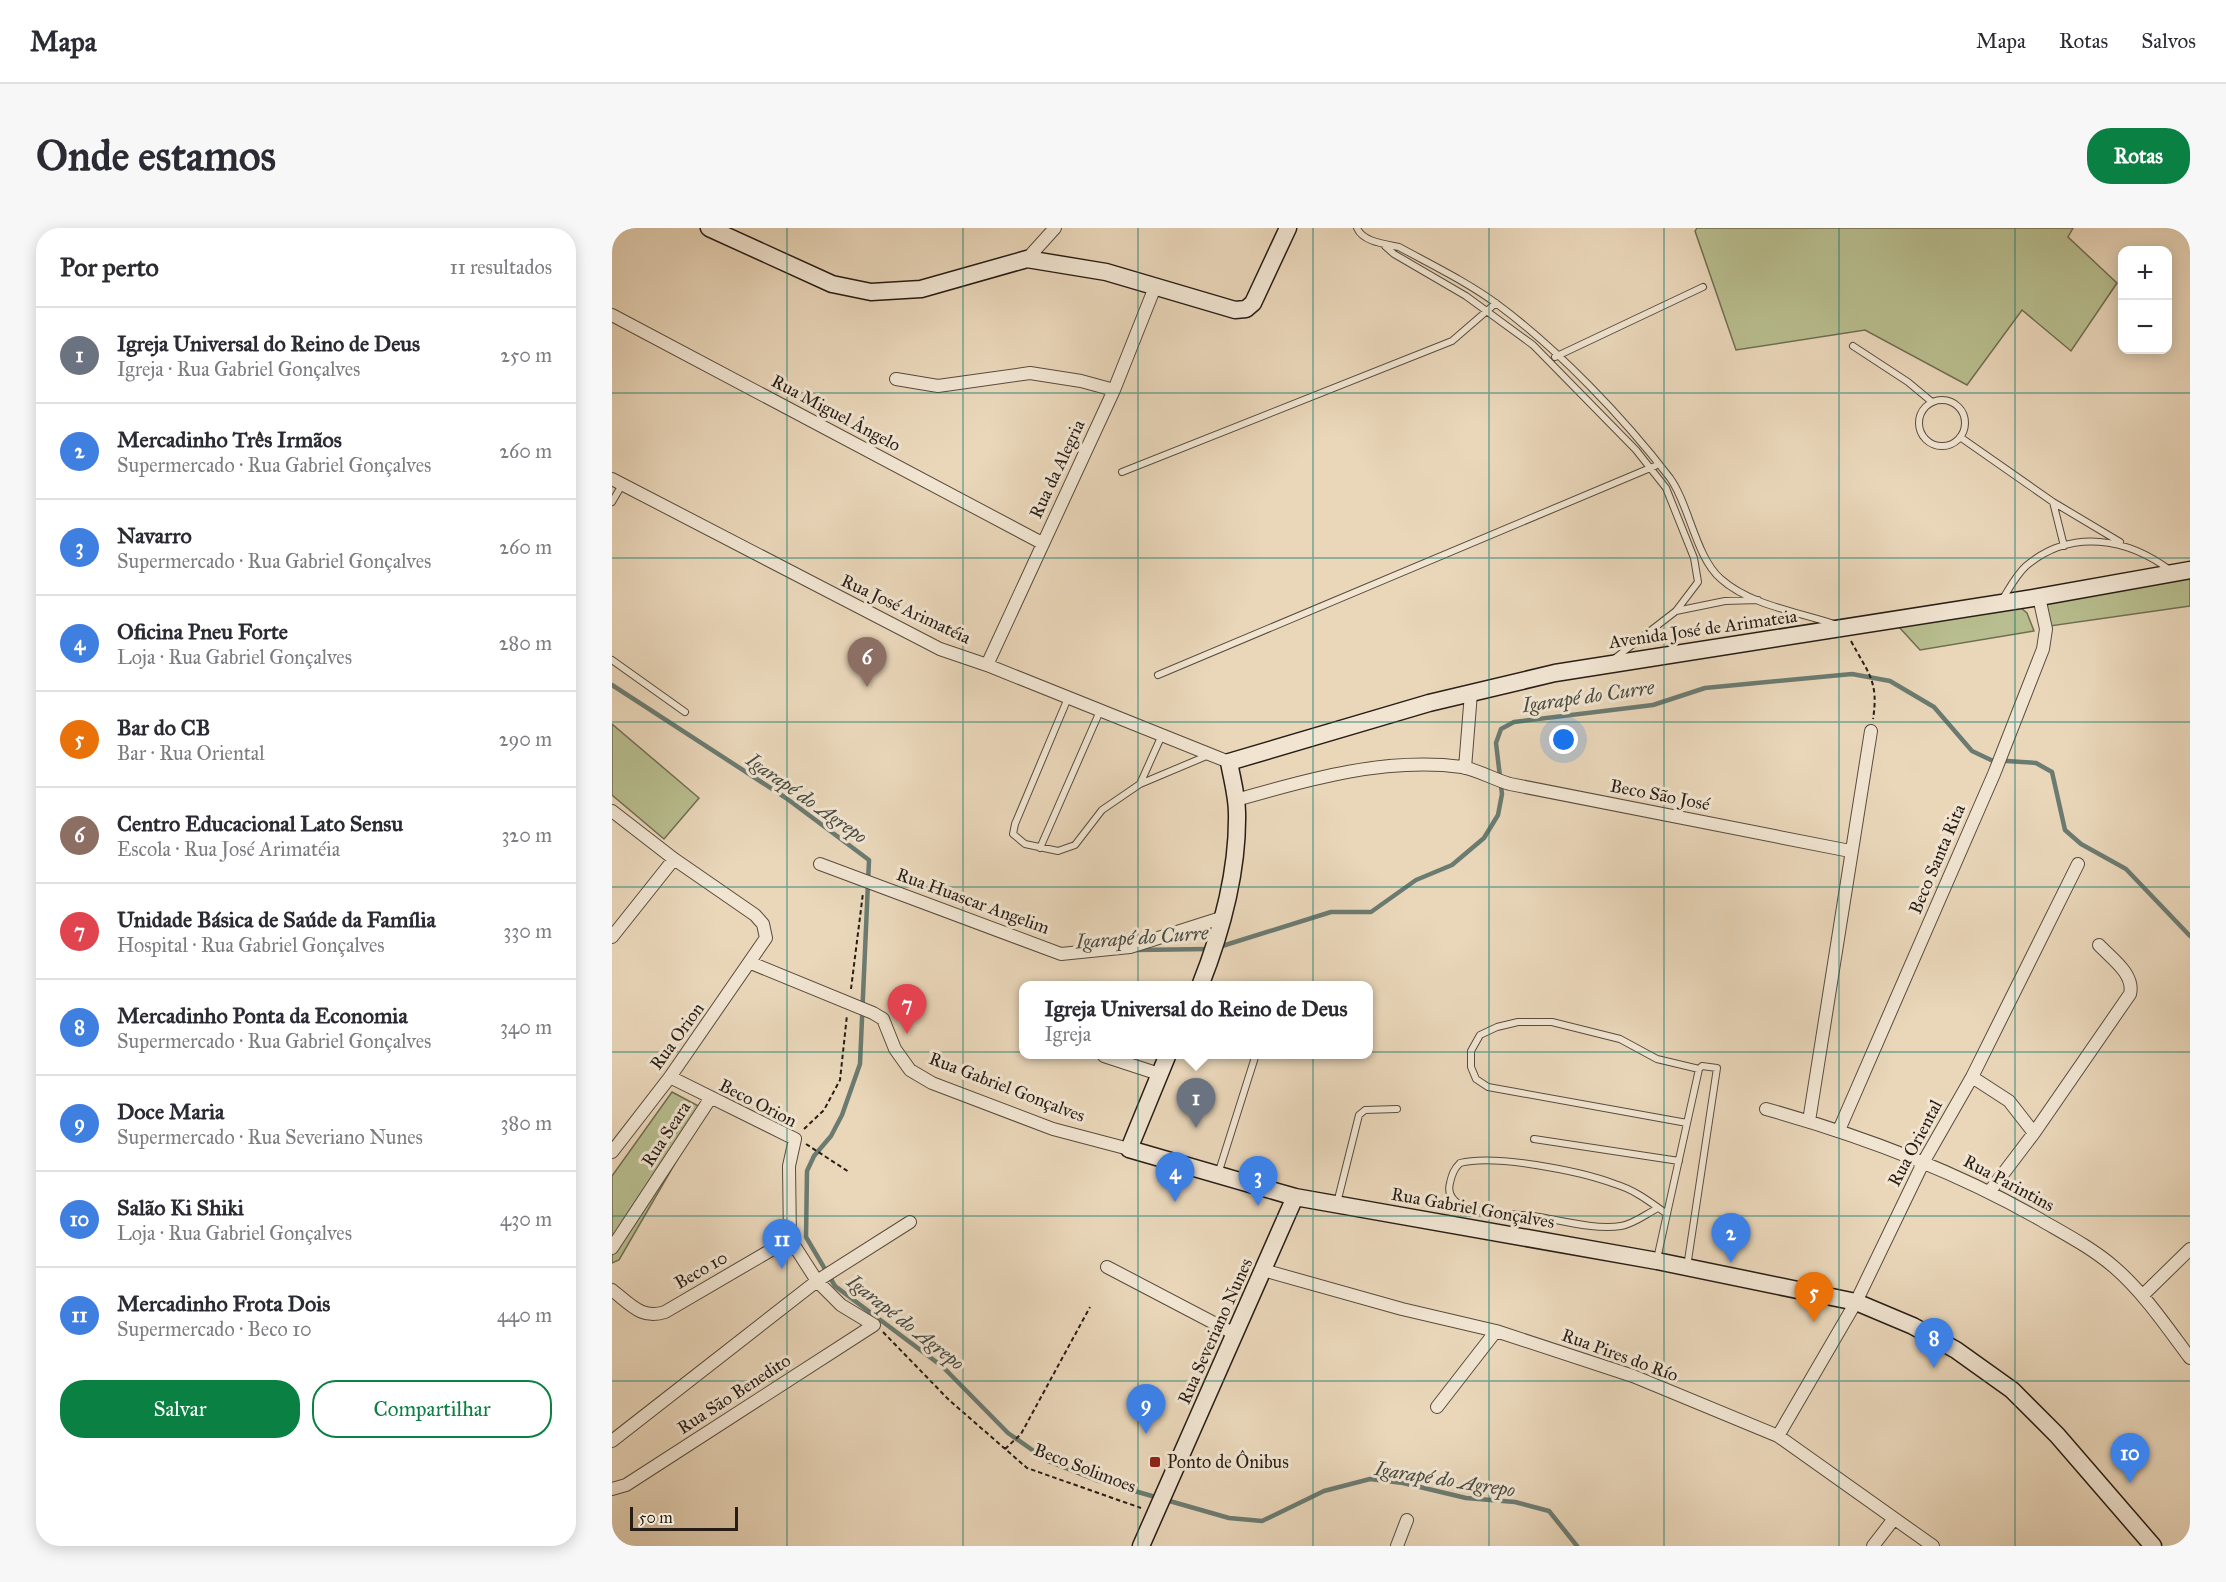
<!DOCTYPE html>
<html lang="pt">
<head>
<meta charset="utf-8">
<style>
  :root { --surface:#fff; --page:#f7f7f7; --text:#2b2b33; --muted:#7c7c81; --line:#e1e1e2; --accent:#0b8043 }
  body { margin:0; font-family:"IM FELL Great Primer",serif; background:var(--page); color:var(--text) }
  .controls { position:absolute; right:18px; top:18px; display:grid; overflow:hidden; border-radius:12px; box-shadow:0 3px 15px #0003 }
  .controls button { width:54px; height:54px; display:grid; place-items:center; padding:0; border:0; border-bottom:2px solid var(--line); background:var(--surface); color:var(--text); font:30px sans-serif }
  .scale { position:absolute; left:18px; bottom:15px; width:108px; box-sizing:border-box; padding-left:6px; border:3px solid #281d16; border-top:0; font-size:16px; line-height:21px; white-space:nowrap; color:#281d16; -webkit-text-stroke:4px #f1e5d2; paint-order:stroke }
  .you { position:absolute; left:952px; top:512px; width:21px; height:21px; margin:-15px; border:4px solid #fff; border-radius:50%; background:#1a73e8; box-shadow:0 0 0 9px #1a73e833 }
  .badge { display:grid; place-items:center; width:39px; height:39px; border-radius:50%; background:var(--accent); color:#fff; font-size:20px; font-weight:700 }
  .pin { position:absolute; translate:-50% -50px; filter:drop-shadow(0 2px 3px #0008) }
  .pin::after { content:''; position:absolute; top:32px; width:21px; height:18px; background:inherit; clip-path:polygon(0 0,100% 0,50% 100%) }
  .popup { position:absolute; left:407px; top:753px; width:354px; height:78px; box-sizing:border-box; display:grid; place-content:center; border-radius:12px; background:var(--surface); filter:drop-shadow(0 2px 4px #0005); font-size:20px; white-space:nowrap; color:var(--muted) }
  .popup b { font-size:22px; color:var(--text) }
  .popup::after { content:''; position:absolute; left:50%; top:100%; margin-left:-12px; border:12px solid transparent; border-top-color:var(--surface) }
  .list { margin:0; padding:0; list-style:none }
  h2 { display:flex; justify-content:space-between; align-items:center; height:78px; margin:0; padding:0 24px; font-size:26px }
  h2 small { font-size:20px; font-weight:400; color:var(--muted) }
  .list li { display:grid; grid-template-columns:39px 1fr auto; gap:18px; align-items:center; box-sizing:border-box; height:96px; padding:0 24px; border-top:2px solid var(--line) }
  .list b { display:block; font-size:22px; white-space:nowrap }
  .list p { margin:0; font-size:20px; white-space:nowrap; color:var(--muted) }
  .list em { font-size:20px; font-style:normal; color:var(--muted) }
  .actions { display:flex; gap:12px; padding:18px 24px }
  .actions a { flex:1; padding:14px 0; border:2px solid var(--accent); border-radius:24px; text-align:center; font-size:21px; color:var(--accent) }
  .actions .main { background:var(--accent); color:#fff }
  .map { position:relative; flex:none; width:1578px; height:1318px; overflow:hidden; border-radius:24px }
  header { display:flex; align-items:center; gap:36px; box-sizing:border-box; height:84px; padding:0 30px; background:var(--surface); border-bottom:2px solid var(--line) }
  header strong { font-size:28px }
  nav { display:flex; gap:33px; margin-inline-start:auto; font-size:21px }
  .intro { display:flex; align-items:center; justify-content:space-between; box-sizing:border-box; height:144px; padding:0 36px }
  h1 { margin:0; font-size:42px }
  .button { padding:15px 27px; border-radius:24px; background:var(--accent); color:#fff; font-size:21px; font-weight:700 }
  main { display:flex; gap:36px; padding:0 36px }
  aside { flex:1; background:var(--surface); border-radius:24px; box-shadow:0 3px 15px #0003 }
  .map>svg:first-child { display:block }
</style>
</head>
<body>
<header>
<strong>Mapa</strong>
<nav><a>Mapa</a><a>Rotas</a><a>Salvos</a></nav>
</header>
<div class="intro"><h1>Onde estamos</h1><a class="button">Rotas</a></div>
<main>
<aside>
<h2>Por perto<small>11 resultados</small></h2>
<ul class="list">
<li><span class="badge" style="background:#6b7280">1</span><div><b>Igreja Universal do Reino de Deus</b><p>Igreja · Rua Gabriel Gonçalves</p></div><em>250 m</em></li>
<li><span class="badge" style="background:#3f7fe0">2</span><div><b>Mercadinho Três Irmãos</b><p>Supermercado · Rua Gabriel Gonçalves</p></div><em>260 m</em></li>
<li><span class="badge" style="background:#3f7fe0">3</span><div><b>Navarro</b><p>Supermercado · Rua Gabriel Gonçalves</p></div><em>260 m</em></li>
<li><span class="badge" style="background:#3f7fe0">4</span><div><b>Oficina Pneu Forte</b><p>Loja · Rua Gabriel Gonçalves</p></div><em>280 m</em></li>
<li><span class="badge" style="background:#e8710a">5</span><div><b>Bar do CB</b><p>Bar · Rua Oriental</p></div><em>290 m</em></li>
<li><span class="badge" style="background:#8d6e63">6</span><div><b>Centro Educacional Lato Sensu</b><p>Escola · Rua José Arimatéia</p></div><em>320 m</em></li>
<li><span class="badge" style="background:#e0444e">7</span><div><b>Unidade Básica de Saúde da Família</b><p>Hospital · Rua Gabriel Gonçalves</p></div><em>330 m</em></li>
<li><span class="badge" style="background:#3f7fe0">8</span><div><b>Mercadinho Ponta da Economia</b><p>Supermercado · Rua Gabriel Gonçalves</p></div><em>340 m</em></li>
<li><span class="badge" style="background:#3f7fe0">9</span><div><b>Doce Maria</b><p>Supermercado · Rua Severiano Nunes</p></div><em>380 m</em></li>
<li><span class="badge" style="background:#3f7fe0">10</span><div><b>Salão Ki Shiki</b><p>Loja · Rua Gabriel Gonçalves</p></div><em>430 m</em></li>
<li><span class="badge" style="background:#3f7fe0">11</span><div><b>Mercadinho Frota Dois</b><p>Supermercado · Beco 10</p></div><em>440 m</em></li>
</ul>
<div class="actions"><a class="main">Salvar</a><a>Compartilhar</a></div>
</aside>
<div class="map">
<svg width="1578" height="1318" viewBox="0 0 1578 1318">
  <rect width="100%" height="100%" fill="#ead7ba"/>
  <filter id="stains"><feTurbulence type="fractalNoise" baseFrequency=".00333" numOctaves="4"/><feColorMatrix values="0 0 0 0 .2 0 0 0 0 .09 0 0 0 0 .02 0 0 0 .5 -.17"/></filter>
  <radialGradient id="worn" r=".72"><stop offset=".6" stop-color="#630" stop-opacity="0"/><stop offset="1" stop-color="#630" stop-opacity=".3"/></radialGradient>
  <path fill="#b8be8f" stroke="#706e52" stroke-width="1.5" d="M 1085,0 L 1461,0 L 1456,9 L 1505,55 L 1459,123 L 1410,82 L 1355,157 L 1253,102 L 1124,122 L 1083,3 Z
    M 1578,346 L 1578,378 L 1438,398 L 1433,372 Z
    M 1409,380 L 1415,385 L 1422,403 L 1308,422 L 1287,399 Z
    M 0,496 L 87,570 L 52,611 L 0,567 Z
    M 60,864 L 94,882 L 7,1032 L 0,1035 L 0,948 Z"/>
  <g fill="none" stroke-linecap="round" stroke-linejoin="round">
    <path stroke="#6b7b71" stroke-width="4.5" d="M 0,457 L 174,570 L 257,632 L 248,836 L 230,887 L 219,908 L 202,928 L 195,943 L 194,1009 L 223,1058 L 331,1139 L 396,1205 L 436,1233 L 484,1252 L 617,1290 L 650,1293 L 712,1263 L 758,1251 L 791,1255 L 854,1270 L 903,1274 L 937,1283 L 965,1318
      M 607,719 L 719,684 L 759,684 L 804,652 L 840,637 L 872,610 L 886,587 L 890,566 L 884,515 L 889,501 L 902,494 L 1041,477 L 1093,460 L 1240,446 L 1278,453 L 1322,479 L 1360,523 L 1379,532 L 1424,535 L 1440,544 L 1453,602 L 1469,616 L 1514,641 L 1578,708
      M 524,722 L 596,721"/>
    <defs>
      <path id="lane" d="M 745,0 C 751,14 773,16 787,19 C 820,37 855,54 885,76 C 946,121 1012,190 1058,250 C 1077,276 1084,330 1109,351 C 1138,377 1186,384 1222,396
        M 773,18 L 782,26 L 854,68 L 921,117 L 1024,222 L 1054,260 L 1082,330 L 1086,354 L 1064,383 L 1002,431
        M 1241,118 L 1296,154 L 1320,174
        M 943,129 L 1091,59
        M1307 195a23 23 0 1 1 46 0a23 23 0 1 1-46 0Z
        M 1348,209 L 1441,274 L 1452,318
        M 510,244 L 840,113 L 884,75
        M 0,274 L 10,257
        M 1441,274 L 1508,314
        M 1390,372 C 1397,361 1404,347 1414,338 C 1459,300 1516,310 1559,343
        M 1064,383 L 1113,373 L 1146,372
        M 0,432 L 73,484
        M 546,447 L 1043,238
        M 456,470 L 403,596 L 401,606 L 413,616 L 446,623 L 463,617 L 490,582 L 528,556 L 550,507
        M 528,556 L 597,527
        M 428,620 L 488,483
        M 1075,895 L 876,859 L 864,851 L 859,839 L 859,823 L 868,807 L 885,799 L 906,794 L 940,794 L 1008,811 L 1045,831 L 1087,841 L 1090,838 L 1105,840 L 1075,1039
        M 922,911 L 1067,933
        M 606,946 L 644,826
        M 725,975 L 747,887 L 753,882 L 785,881
        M 1046,980 C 1034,986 1022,996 1009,998 C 982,1002 948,992 922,988 C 901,985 829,989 838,955 C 840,946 842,941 848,935 C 883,926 968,943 1003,956 C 1023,962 1038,974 1055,986
        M 1045,1031 L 1087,841"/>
      <path id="street" d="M 415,31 L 443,0
        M 0,87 L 430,315
        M 284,151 L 326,158 L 418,145 L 469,153 L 502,162
        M 0,251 L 328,421 L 375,437 L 617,534
        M 375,437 L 502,162 L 543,59
        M 853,540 L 859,465
        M 624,572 C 697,551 774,529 850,539 C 864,541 883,552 898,556 L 1238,623
        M 0,583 L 62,631 L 143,687 L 151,696 L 154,710 L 58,849 L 0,924
        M 208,636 L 449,726 L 518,719 L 609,690
        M 0,709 L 62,631
        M 139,735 L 261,785 L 271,791 L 283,821 L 298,842 L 320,855 L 441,901 L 517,921
        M 492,828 L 547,846
        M 1360,849 L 1397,873 L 1422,905 L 1518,766 C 1523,746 1499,730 1487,717
        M 1154,881 C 1251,908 1342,942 1429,992 C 1453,1006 1480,1020 1502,1039 C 1532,1065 1554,1098 1578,1130
        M 1197,893 L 1259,503
        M 1227,902 L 1382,546 L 1431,421 L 1434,401 L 1427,369
        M 1378,963 L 1422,905
        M 0,1020 L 98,871
        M 495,1039 L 621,1105
        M 651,1042 L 790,1081 L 884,1103 L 1021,1148 L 1166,1208 L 1321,1318
        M 0,1062 C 18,1076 30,1092 53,1084 L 178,1011
        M 1531,1067 L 1578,1021
        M 825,1179 L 884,1103
        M 1166,1208 L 1244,1074 L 1312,933 L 1360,849 L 1466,636
        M 0,1213 L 205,1053 L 298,994
        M 0,1261 L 14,1257 L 262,1097 L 229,1077 L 205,1053 L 178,1011 L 177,938 L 183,911 L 58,849
        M 785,1318 L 795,1292
        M 1261,1318 L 1281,1292"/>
      <path id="secondary" d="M 97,0 L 220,56 L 259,64 L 309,61 L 415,31 L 494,44 L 623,82 L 634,81 L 641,75 L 676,0
        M 588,758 C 609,705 626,642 625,585 C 625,568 620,551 617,534 L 817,475 L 943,445 L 1427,369 L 1578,342
        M 556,826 L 517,921 L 683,969 L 1045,1033 L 1244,1074 L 1301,1098 L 1344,1122 L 1400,1162 L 1445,1207 L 1541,1318
        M 529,1318 L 683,969"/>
    </defs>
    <use href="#lane" stroke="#584c3f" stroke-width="8"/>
    <use href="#street" stroke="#584c3f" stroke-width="14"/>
    <use href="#secondary" stroke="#281d16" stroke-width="19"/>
    <path stroke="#281d16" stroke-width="2" stroke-dasharray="4.5 3" stroke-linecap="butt" d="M 1239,413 C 1256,445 1267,453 1261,491
      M 239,761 L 251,665
      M 192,901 L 212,882 L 228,852 L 235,787
      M 194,916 L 237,944
      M 271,1104 L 337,1172 L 415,1240 L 529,1280
      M 393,1221 L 409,1206 L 478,1079"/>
    <use href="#lane" stroke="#f1e5d2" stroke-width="6"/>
    <use href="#street" stroke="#f1e5d2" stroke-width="12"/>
    <use href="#secondary" stroke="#f1e5d2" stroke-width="16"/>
  </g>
  <path fill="none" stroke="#0f766e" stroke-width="1.5" stroke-opacity="0.55" d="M 175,0 L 175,1318M 351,0 L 351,1318M 526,0 L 526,1318M 701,0 L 701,1318M 877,0 L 877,1318M 1052,0 L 1052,1318M 1227,0 L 1227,1318M 1403,0 L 1403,1318M 0,165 L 1578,165M 0,330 L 1578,330M 0,494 L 1578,494M 0,659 L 1578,659M 0,824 L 1578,824M 0,988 L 1578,988M 0,1153 L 1578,1153"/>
  <rect fill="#8f2418" stroke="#f1e5d2" stroke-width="2" x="537" y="1228" width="12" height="12" rx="3"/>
  <g text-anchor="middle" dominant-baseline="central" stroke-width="6" stroke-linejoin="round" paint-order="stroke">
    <g font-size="18" fill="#281d16" stroke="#f1e5d2">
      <text transform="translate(224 185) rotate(28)">Rua Miguel Ângelo</text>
      <text transform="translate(445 241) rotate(-65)">Rua da Alegria</text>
      <text transform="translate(294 381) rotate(25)">Rua José Arimatéia</text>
      <text transform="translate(1091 401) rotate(-8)">Avenida José de Arimateia</text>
      <text transform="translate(1048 567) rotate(11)">Beco São José</text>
      <text transform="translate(1325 631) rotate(-67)">Beco Santa Rita</text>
      <text transform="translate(361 673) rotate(20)">Rua Huascar Angelim</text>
      <text transform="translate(65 808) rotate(-54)">Rua Orion</text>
      <text transform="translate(395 859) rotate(21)">Rua Gabriel Gonçalves</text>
      <text transform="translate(146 875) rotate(27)">Beco Orion</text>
      <text transform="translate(54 906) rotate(-57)">Rua Seara</text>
      <text transform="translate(1303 915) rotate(-62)">Rua Oriental</text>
      <text transform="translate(1397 955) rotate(28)">Rua Parintins</text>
      <text transform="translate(861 980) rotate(10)">Rua Gabriel Gonçalves</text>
      <text transform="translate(89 1042) rotate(-30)">Beco 10</text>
      <text transform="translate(603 1103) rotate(-66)">Rua Severiano Nunes</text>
      <text transform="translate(1008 1127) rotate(20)">Rua Pires do Río</text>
      <text transform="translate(122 1166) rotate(-33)">Rua São Benedito</text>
      <text transform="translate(473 1240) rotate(21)">Beco Solimoes</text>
    </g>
    <g font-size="18" fill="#281d16" stroke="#f1e5d2" text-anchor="start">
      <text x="555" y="1234">Ponto de Ônibus</text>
    </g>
    <g font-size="20" font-style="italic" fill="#4a4c43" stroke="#f1e5d2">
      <text transform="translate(976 468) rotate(-8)">Igarapé do Curre</text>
      <text transform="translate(195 570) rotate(35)">Igarapé do Agrepo</text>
      <text transform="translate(530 709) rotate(-4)">Igarapé do Curre</text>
      <text transform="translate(294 1094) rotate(38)">Igarapé do Agrepo</text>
      <text transform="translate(833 1251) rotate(9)">Igarapé do Agrepo</text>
    </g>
  </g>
  <rect width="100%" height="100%" filter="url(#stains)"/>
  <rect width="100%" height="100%" fill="url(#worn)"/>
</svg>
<div class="controls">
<button>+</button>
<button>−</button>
</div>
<div class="scale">50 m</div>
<div class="you"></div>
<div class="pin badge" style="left:584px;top:900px;background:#6b7280">1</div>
<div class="popup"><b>Igreja Universal do Reino de Deus</b>Igreja</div>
<div class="pin badge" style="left:1119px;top:1035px;background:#3f7fe0">2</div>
<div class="pin badge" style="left:646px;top:978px;background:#3f7fe0">3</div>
<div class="pin badge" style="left:563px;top:974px;background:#3f7fe0">4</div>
<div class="pin badge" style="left:1202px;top:1094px;background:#e8710a">5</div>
<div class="pin badge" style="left:255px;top:459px;background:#8d6e63">6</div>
<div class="pin badge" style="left:295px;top:806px;background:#e0444e">7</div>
<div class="pin badge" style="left:1322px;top:1140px;background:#3f7fe0">8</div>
<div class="pin badge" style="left:534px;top:1206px;background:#3f7fe0">9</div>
<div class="pin badge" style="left:1518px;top:1255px;background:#3f7fe0">10</div>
<div class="pin badge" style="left:170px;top:1041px;background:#3f7fe0">11</div>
</div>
</main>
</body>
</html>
